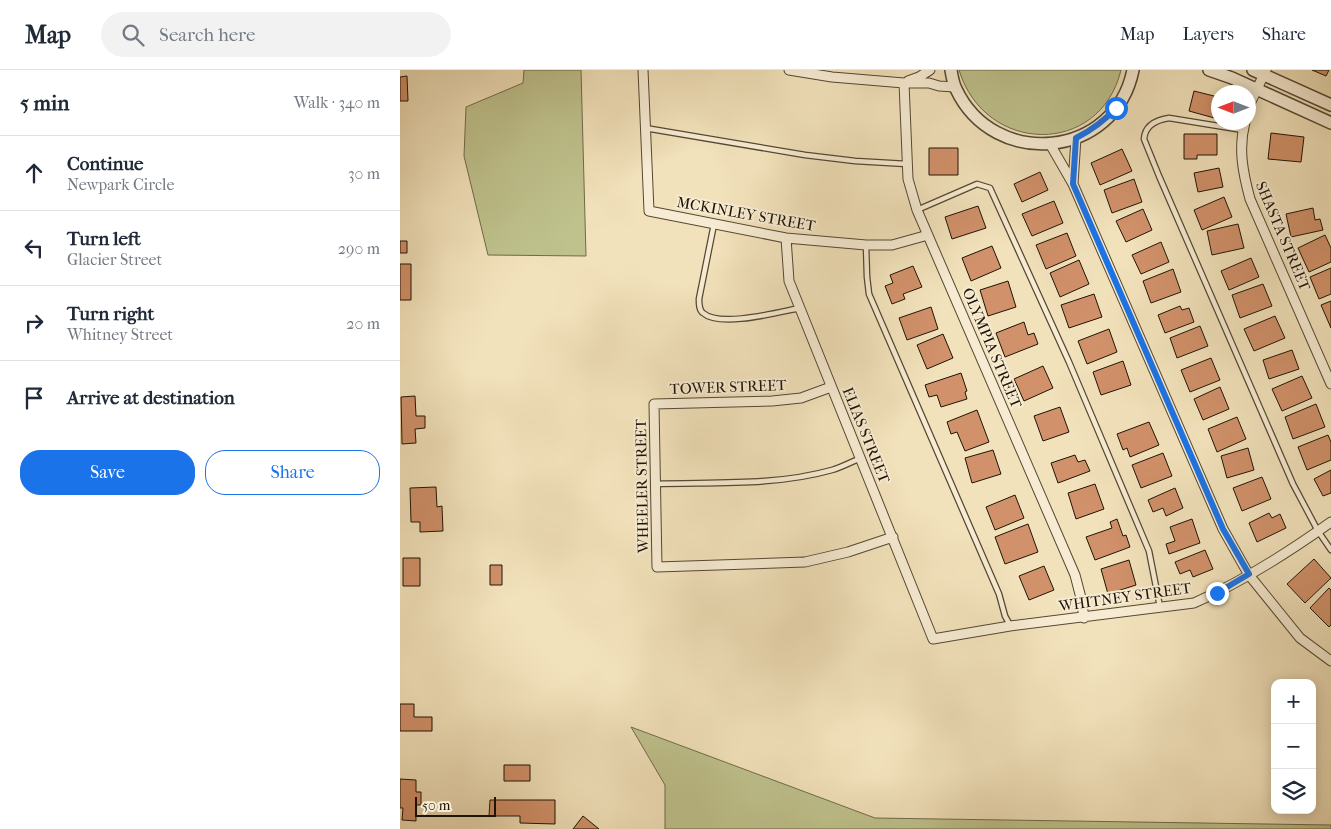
<!DOCTYPE html>
<html lang="en">
<head>
<meta charset="utf-8">
<style>
  :root { --surface:#fff; --page:#f2f2f3; --text:#1f2937; --muted:#747a83; --line:#e0e1e3; --accent:#1a73e8 }
  body { margin:0; font-family:"IM FELL French Canon",serif; background:var(--page); color:var(--text) }
  .controls { position:absolute; right:15px; bottom:15px; display:grid; overflow:hidden; border-radius:10px; box-shadow:0 2px 12px #0003 }
  .controls button { width:45px; height:45px; display:grid; place-items:center; padding:0; border:0; border-bottom:1px solid var(--line); background:var(--surface); color:var(--text); font:25px sans-serif }
  .compass { position:absolute; left:811px; top:15px; width:45px; height:45px; border-radius:50%; background:var(--surface); box-shadow:0 2px 12px #0003; rotate:270deg }
  .scale { position:absolute; left:15px; bottom:12px; width:81px; box-sizing:border-box; padding-left:5px; border:2px solid #1f1405; border-top:0; font-size:14px; line-height:18px; white-space:nowrap; color:#1f1405; -webkit-text-stroke:4px #f7ecd3; paint-order:stroke }
  .stop { position:absolute; width:15px; height:15px; margin:-11px; border:4px solid #1a73e8; border-radius:50%; background:#fff }
  .stop.end { background:#1a73e8; border-color:#fff; box-shadow:0 1px 5px #0008 }
  .list { margin:0; padding:0; list-style:none }
  h2 { display:flex; justify-content:space-between; align-items:center; height:65px; margin:0; padding:0 20px; font-size:21px }
  h2 small { font-size:16px; font-weight:400; color:var(--muted) }
  .list li { display:grid; grid-template-columns:32px 1fr auto; gap:15px; align-items:center; box-sizing:border-box; height:75px; padding:0 20px; border-top:1px solid var(--line) }
  .list b { display:block; font-size:19px; white-space:nowrap }
  .list p { margin:0; font-size:16px; white-space:nowrap; color:var(--muted) }
  .list em { font-size:16px; font-style:normal; color:var(--muted) }
  .actions { display:flex; gap:10px; padding:15px 20px }
  .actions a { flex:1; padding:11px 0; border:1px solid var(--accent); border-radius:20px; text-align:center; font-size:18px; color:var(--accent) }
  .actions .main { background:var(--accent); color:#fff }
  .icon { flex:none; width:28px; height:28px; fill:none; stroke:currentColor; stroke-width:2; stroke-linecap:round; stroke-linejoin:round }
  .map { position:relative; flex:none; width:931px; height:759px; overflow:hidden }
  header { display:flex; align-items:center; gap:30px; box-sizing:border-box; height:70px; padding:0 25px; background:var(--surface); border-bottom:1px solid var(--line) }
  header strong { font-size:24px }
  nav { display:flex; gap:28px; margin-inline-start:auto; font-size:18px }
  .search { width:350px; height:45px; background:var(--page); display:flex; align-items:center; gap:12px; box-sizing:border-box; padding:0 18px; border-radius:28px; color:var(--muted); font-size:19px }
  main { display:flex }
  aside { flex:1; background:var(--surface) }
  .map>svg:first-child { display:block }
</style>
</head>
<body>
<header>
<strong>Map</strong>
<div class="search"><svg class="icon" aria-label="search" viewBox="0 0 24 24"><circle cx="10" cy="10" r="6"/><path d="M15 15l6 6"/></svg>Search here</div>
<nav><a>Map</a><a>Layers</a><a>Share</a></nav>
</header>
<main>
<aside>
<h2>5 min<small>Walk · 340 m</small></h2>
<ul class="list">
<li><svg class="icon" aria-label="ahead" viewBox="0 0 24 24"><path d="M12 20V5M6 11l6-6 6 6"/></svg><div><b>Continue</b><p>Newpark Circle</p></div><em>30 m</em></li>
<li><svg class="icon" aria-label="left" viewBox="0 0 24 24"><path d="M17 20v-9H6M10 6l-5 5 5 5"/></svg><div><b>Turn left</b><p>Glacier Street</p></div><em>290 m</em></li>
<li><svg class="icon" aria-label="right" viewBox="0 0 24 24"><path d="M7 20v-9h11M14 6l5 5-5 5"/></svg><div><b>Turn right</b><p>Whitney Street</p></div><em>20 m</em></li>
<li><svg class="icon" aria-label="arrive" viewBox="0 0 24 24"><path d="M6 21V4h12l-3 4 3 4H6"/></svg><div><b>Arrive at destination</b></div></li>
</ul>
<div class="actions"><a class="main">Save</a><a>Share</a></div>
</aside>
<div class="map">
<svg width="931" height="759" viewBox="0 0 931 759">
  <rect width="100%" height="100%" fill="#f2e2bb"/>
  <filter id="stains"><feTurbulence type="fractalNoise" baseFrequency=".004" numOctaves="4"/><feColorMatrix values="0 0 0 0 .2 0 0 0 0 .09 0 0 0 0 .02 0 0 0 .5 -.17"/></filter>
  <radialGradient id="worn" r=".72"><stop offset=".6" stop-color="#630" stop-opacity="0"/><stop offset="1" stop-color="#630" stop-opacity=".3"/></radialGradient>
  <path fill="#bfc28d" stroke="#6f6b49" d="M 124,0 L 181,0 L 186,186 L 88,185 L 64,86 L 66,37 L 123,13 Z
    M 559,0 L 721,0 C 700,87 585,85 559,0 Z
    M 231,657 L 475,748 L 931,755 L 931,759 L 265,759 L 265,715 Z"/>
  <path fill="#d1916a" stroke="#1f1405" d="M 912,0 L 929,0 L 926,6 Z
    M 7,6 L 8,31 L 0,31 L 0,7 Z
    M 794,21 L 818,27 L 818,49 L 789,41 Z
    M 871,63 L 904,67 L 901,92 L 868,89 Z
    M 784,64 L 817,64 L 817,85 L 797,85 L 797,89 L 784,89 Z
    M 529,78 L 558,78 L 558,105 L 529,105 Z
    M 722,79 L 732,101 L 700,115 L 691,93 Z
    M 819,98 L 823,117 L 798,122 L 794,103 Z
    M 640,102 L 648,120 L 622,132 L 614,114 Z
    M 734,109 L 742,132 L 712,143 L 704,120 Z
    M 824,127 L 832,147 L 802,160 L 794,140 Z
    M 654,131 L 663,153 L 632,166 L 622,144 Z
    M 578,136 L 586,158 L 552,169 L 545,147 Z
    M 913,138 L 915,150 L 920,149 L 923,160 L 891,167 L 886,144 Z
    M 743,139 L 752,160 L 726,172 L 716,151 Z
    M 838,154 L 844,178 L 812,185 L 807,161 Z
    M 667,163 L 676,186 L 646,199 L 636,175 Z
    M 925,165 L 931,178 L 931,192 L 909,202 L 898,178 Z
    M 0,171 L 7,171 L 7,183 L 0,183 Z
    M 761,172 L 769,192 L 741,204 L 732,185 Z
    M 592,176 L 601,198 L 571,211 L 562,188 Z
    M 851,188 L 859,207 L 829,220 L 821,201 Z
    M 679,190 L 689,214 L 660,227 L 650,203 Z
    M 0,194 L 11,194 L 11,230 L 0,230 Z
    M 513,196 L 522,217 L 503,224 L 505,229 L 492,234 L 485,216 L 493,213 L 490,205 Z
    M 931,198 L 931,224 L 919,229 L 910,207 Z
    M 773,199 L 781,222 L 751,233 L 743,211 Z
    M 608,211 L 616,237 L 588,246 L 580,220 Z
    M 863,214 L 872,236 L 840,248 L 832,225 Z
    M 694,224 L 702,247 L 669,258 L 661,235 Z
    M 931,231 L 931,258 L 921,235 Z
    M 780,236 L 782,240 L 789,238 L 794,252 L 765,263 L 758,245 Z
    M 531,237 L 538,259 L 507,270 L 499,248 Z
    M 875,246 L 885,268 L 854,281 L 844,259 Z
    M 624,252 L 628,265 L 634,263 L 638,274 L 605,287 L 596,263 Z
    M 800,256 L 808,276 L 777,288 L 770,268 Z
    M 709,259 L 717,282 L 687,294 L 678,271 Z
    M 543,264 L 553,288 L 527,299 L 517,275 Z
    M 892,280 L 899,299 L 869,309 L 863,290 Z
    M 811,288 L 820,310 L 790,322 L 781,300 Z
    M 723,291 L 731,315 L 701,325 L 693,302 Z
    M 643,296 L 653,318 L 624,331 L 614,309 Z
    M 561,303 L 567,321 L 565,322 L 567,329 L 541,337 L 537,325 L 529,327 L 525,315 Z
    M 902,306 L 912,328 L 882,341 L 872,319 Z
    M 820,317 L 829,339 L 803,350 L 794,329 Z
    M 15,326 L 16,346 L 25,346 L 25,358 L 15,359 L 16,373 L 2,374 L 1,327 Z
    M 916,334 L 925,357 L 893,369 L 885,347 Z
    M 660,337 L 669,362 L 643,371 L 634,346 Z
    M 577,340 L 589,372 L 565,381 L 557,362 L 551,364 L 547,352 Z
    M 837,347 L 846,369 L 817,382 L 808,359 Z
    M 749,352 L 759,375 L 730,387 L 727,378 L 723,380 L 717,364 Z
    M 928,365 L 931,372 L 931,390 L 907,400 L 898,377 Z
    M 848,378 L 854,400 L 827,408 L 821,386 Z
    M 593,380 L 601,404 L 572,413 L 565,388 Z
    M 763,383 L 772,406 L 741,418 L 732,395 Z
    M 675,385 L 678,392 L 685,390 L 690,401 L 658,413 L 651,393 Z
    M 931,400 L 931,423 L 923,426 L 914,409 Z
    M 862,407 L 871,429 L 842,441 L 833,418 Z
    M 695,414 L 704,439 L 676,449 L 668,423 Z
    M 36,417 L 37,437 L 42,436 L 43,461 L 20,462 L 20,452 L 11,452 L 10,418 Z
    M 775,418 L 783,438 L 766,446 L 763,438 L 753,442 L 748,430 Z
    M 615,425 L 624,448 L 595,460 L 586,437 Z
    M 869,443 L 872,448 L 880,444 L 886,458 L 857,472 L 849,453 Z
    M 717,449 L 723,466 L 726,465 L 730,477 L 695,490 L 686,467 L 712,458 L 710,452 Z
    M 792,449 L 800,473 L 769,484 L 766,474 L 775,471 L 770,457 Z
    M 628,454 L 638,482 L 605,494 L 595,467 Z
    M 805,480 L 813,499 L 793,507 L 790,500 L 780,504 L 775,492 Z
    M 3,488 L 20,488 L 20,516 L 3,516 Z
    M 914,489 L 931,508 L 905,533 L 887,514 Z
    M 729,490 L 736,515 L 708,524 L 701,499 Z
    M 90,495 L 102,495 L 102,515 L 90,515 Z
    M 644,496 L 654,520 L 629,530 L 619,506 Z
    M 929,518 L 931,520 L 931,555 L 929,557 L 910,538 Z
    M 0,634 L 14,634 L 14,647 L 32,647 L 32,661 L 0,661 Z
    M 104,695 L 130,695 L 130,711 L 104,711 Z
    M 0,709 L 16,710 L 16,722 L 21,722 L 21,735 L 16,735 L 16,751 L 2,750 L 3,738 L 0,738 Z
    M 90,730 L 155,730 L 155,754 L 120,753 L 120,746 L 89,746 Z
    M 183,746 L 199,759 L 173,759 Z"/>
  <g fill="none" stroke-linecap="round" stroke-linejoin="round">
    <defs>
      <path id="service" d="M 245,58 L 405,85 L 455,91 L 507,94
        M 843,60 L 769,48 C 756,50 745,55 744,69 L 759,106 L 893,414 L 918,461 L 931,480
        M 517,140 L 577,114 L 590,118 L 669,292 L 749,481 L 760,537
        M 314,154 L 299,229 C 299,234 299,240 303,243 C 320,258 379,242 400,238
        M 466,175 L 467,207 L 469,224 L 599,524 L 605,546 L 610,555
        M 256,414 C 314,412 375,416 432,400 C 442,397 451,392 461,388"/>
      <path id="minor" d="M 243,0 L 249,141 L 386,168 L 466,175 L 492,175 L 528,165
        M 389,0 L 432,7 L 504,13 L 529,13 L 539,16 L 555,17
        M 508,11 L 519,7 L 530,0
        M 504,13 L 508,109 L 517,140 L 675,505 L 681,528 L 684,548
        M 848,38 L 866,0
        M 845,52 C 838,79 843,103 850,129 L 931,314
        M 650,74 L 673,114 L 823,459 L 849,505 L 900,568 L 931,591
        M 673,114 L 676,68
        M 386,168 L 389,211 L 533,569 L 610,556 L 794,533 C 842,512 889,482 931,452
        M 431,317 L 401,328 L 372,331 L 254,334 L 257,497 L 405,492 L 448,482 L 493,467"/>
      <path id="tertiary" d="M 551,0 C 552,6 553,13 556,19 C 594,100 715,89 733,0
        M 809,0 L 832,8 L 931,53
        M 853,0 L 931,35"/>
    </defs>
    <use href="#service" stroke="#544832" stroke-width="7"/>
    <use href="#minor" stroke="#544832" stroke-width="11"/>
    <use href="#tertiary" stroke="#544832" stroke-width="14"/>
    <use href="#service" stroke="#f7ecd3" stroke-width="4.5"/>
    <use href="#minor" stroke="#f7ecd3" stroke-width="9"/>
    <use href="#tertiary" stroke="#f7ecd3" stroke-width="11"/>
  </g>
  <g fill="none" stroke-linecap="round" stroke-linejoin="round">
    <path stroke="#1a73e8" stroke-width="6" d="M 716,38 C 704,51 692,60 676,68 L 673,114 L 823,459 L 849,504 L 817,523"/>
  </g>
  <g text-anchor="middle" dominant-baseline="central" stroke-width="4" stroke-linejoin="round" paint-order="stroke">
    <g font-size="15" fill="#1f1405" stroke="#f7ecd3">
      <text transform="translate(346 144) rotate(10)">MCKINLEY STREET</text>
      <text transform="translate(883 166) rotate(67)">SHASTA STREET</text>
      <text transform="translate(592 278) rotate(67)">OLYMPIA STREET</text>
      <text transform="translate(328 317) rotate(-2)">TOWER STREET</text>
      <text transform="translate(466 365) rotate(68)">ELIAS STREET</text>
      <text transform="translate(242 416) rotate(-91)">WHEELER STREET</text>
      <text transform="translate(725 527) rotate(-8)">WHITNEY STREET</text>
    </g>
  </g>
  <rect width="100%" height="100%" filter="url(#stains)"/>
  <rect width="100%" height="100%" fill="url(#worn)"/>
</svg>
<div class="controls">
<button>+</button>
<button>−</button>
<button><svg class="icon" aria-label="layers" viewBox="0 0 24 24"><path d="M12 4l9 5-9 5-9-5zM3 14l9 5 9-5"/></svg></button>
</div>
<svg class="compass" viewBox="-18 -18 36 36"><path d="M0-13l5 13h-10z" fill="#e53935"/><path d="M0 13l5-13h-10z" fill="#747a83"/></svg>
<div class="scale">50 m</div>
<div class="stop" style="left:716px;top:38px"></div>
<div class="stop end" style="left:817px;top:523px"></div>
</div>
</main>
</body>
</html>
